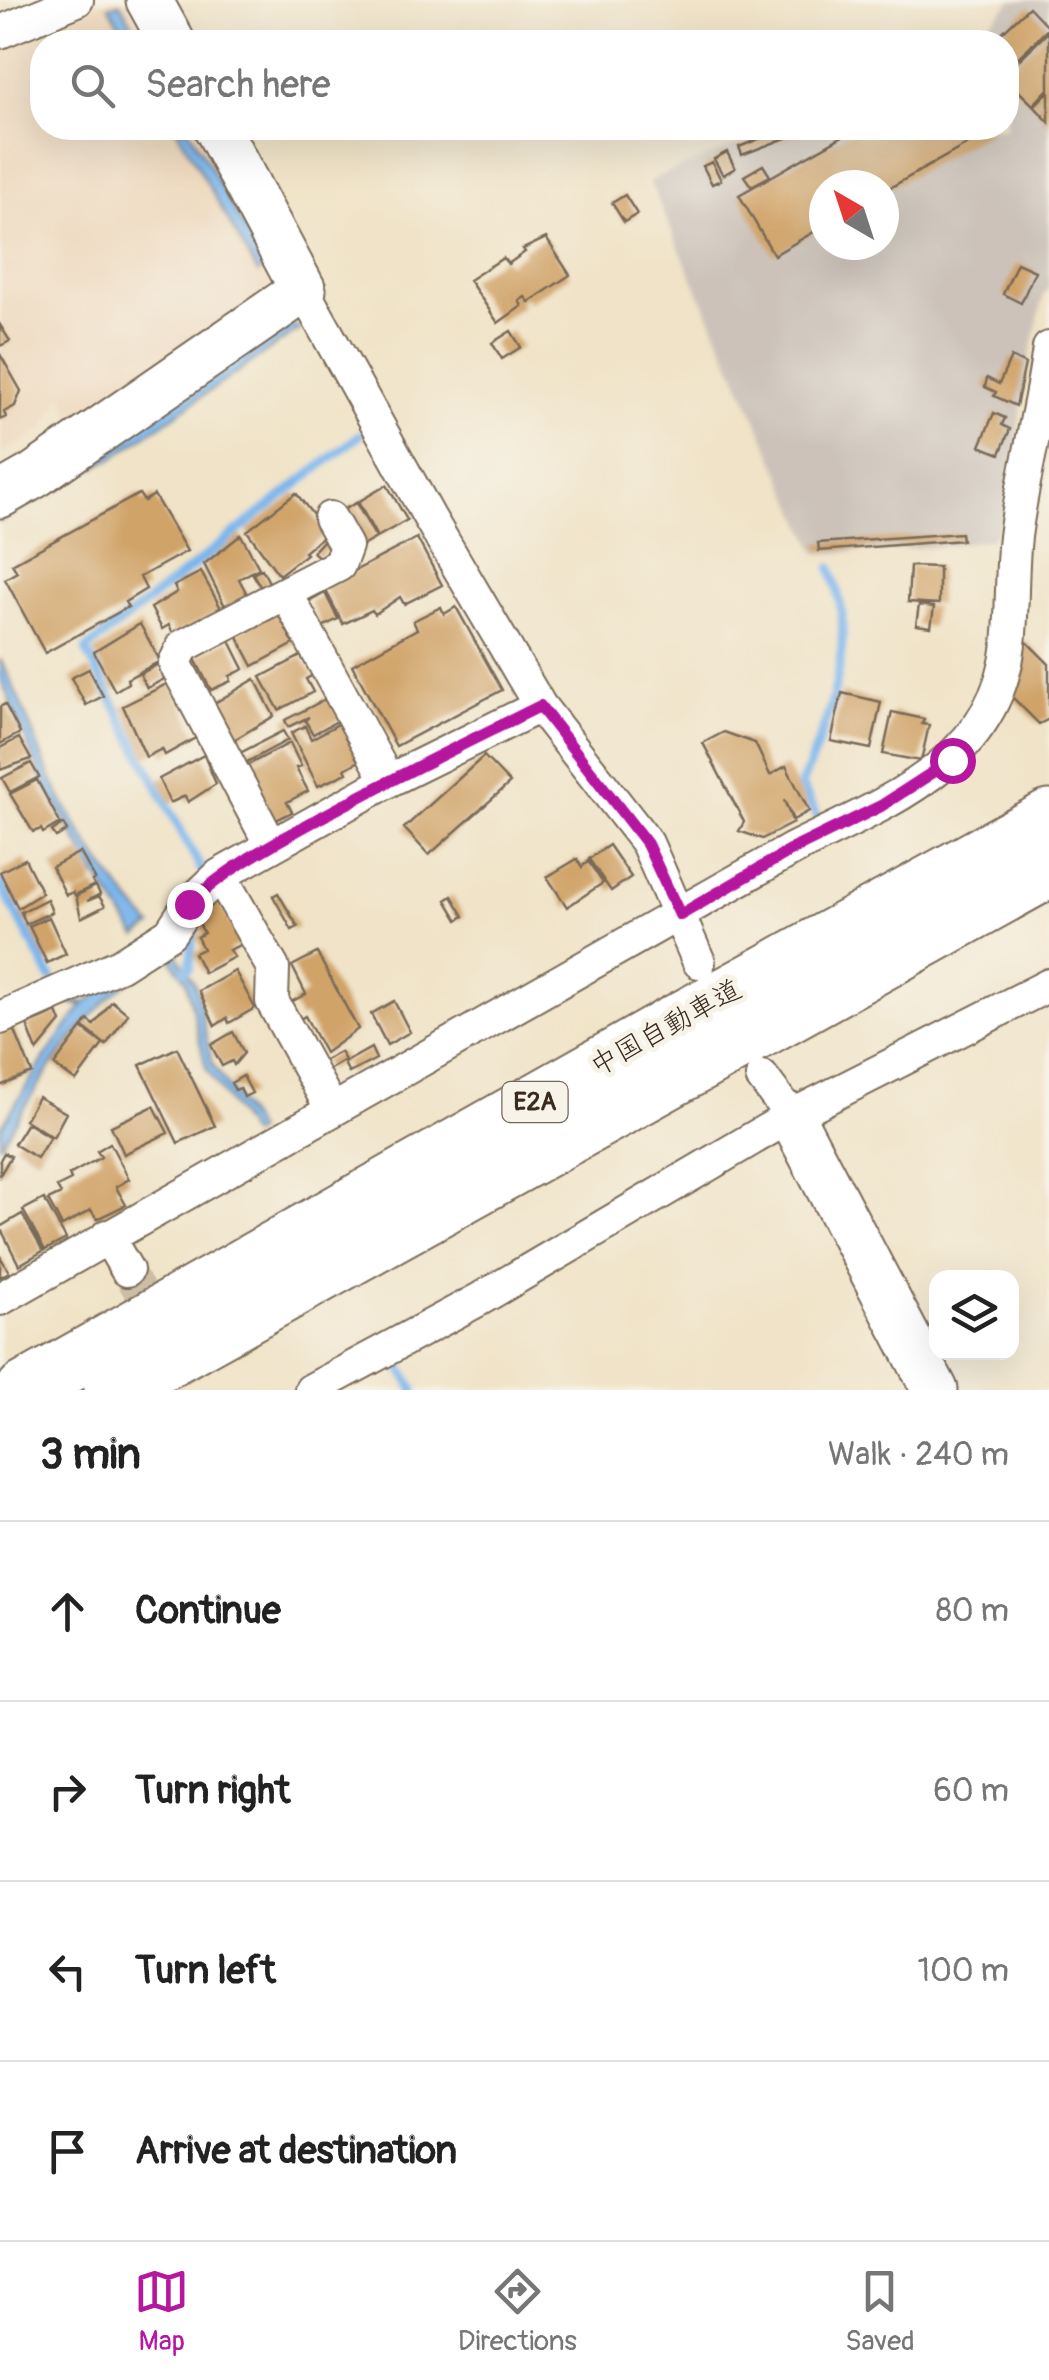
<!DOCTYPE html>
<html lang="en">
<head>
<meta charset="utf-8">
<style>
  :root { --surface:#fff; --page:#f2f2f2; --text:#222; --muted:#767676; --line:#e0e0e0; --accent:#b5179e }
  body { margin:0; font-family:Pangolin,"Klee One",sans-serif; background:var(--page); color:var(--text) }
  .controls { position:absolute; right:30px; bottom:30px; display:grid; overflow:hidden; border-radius:20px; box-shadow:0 10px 40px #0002 }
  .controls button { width:90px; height:90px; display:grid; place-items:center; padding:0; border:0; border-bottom:2px solid var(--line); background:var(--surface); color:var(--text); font:50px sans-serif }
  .compass { position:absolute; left:809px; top:170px; width:90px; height:90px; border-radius:50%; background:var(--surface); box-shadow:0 10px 40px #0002; rotate:321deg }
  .stop { position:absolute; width:30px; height:30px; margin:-22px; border:8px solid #b5179e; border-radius:50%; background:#fff }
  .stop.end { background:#b5179e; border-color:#fff; box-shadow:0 2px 10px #0008 }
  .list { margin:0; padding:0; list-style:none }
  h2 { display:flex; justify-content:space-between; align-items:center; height:130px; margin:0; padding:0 40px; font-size:42px }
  h2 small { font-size:32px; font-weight:400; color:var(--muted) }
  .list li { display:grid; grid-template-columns:65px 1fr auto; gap:30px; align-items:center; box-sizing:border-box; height:180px; padding:0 40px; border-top:2px solid var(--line) }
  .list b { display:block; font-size:38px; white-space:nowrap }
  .list em { font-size:32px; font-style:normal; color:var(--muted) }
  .icon { flex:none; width:55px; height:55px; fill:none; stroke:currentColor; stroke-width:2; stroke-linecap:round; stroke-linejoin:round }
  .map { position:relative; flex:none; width:1049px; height:1390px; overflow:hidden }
  .search { position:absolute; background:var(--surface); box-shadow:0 10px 40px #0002; left:30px; right:30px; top:30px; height:110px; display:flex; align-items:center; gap:25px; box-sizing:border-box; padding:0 35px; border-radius:40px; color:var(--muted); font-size:38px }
  .sheet { height:850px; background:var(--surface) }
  nav { display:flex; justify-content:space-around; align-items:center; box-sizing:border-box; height:140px; border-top:2px solid var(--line); background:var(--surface); font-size:28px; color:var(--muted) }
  nav a { display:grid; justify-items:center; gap:5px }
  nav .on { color:var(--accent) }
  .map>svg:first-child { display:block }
</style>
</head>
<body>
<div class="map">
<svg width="1049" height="1390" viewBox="0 0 1049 1390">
  <rect width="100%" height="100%" fill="#f7f3e8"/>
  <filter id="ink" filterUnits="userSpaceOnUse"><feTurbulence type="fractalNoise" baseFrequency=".01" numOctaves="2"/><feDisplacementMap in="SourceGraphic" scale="20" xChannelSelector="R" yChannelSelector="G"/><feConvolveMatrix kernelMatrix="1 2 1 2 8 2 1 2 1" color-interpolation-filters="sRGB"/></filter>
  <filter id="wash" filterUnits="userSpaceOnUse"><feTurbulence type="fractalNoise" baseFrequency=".0048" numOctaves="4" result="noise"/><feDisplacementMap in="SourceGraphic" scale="40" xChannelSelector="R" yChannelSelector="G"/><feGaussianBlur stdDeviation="2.25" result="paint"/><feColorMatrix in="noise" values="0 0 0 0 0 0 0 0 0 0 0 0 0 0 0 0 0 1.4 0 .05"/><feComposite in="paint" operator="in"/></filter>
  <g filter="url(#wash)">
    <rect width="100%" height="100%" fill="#f0e3c7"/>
    <path fill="#edd7bb" d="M 111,0 L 126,1 L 149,42 L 42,42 L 42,128 L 198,128 L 277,272 L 267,290 L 75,423 L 62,395 L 44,430 L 0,454 L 0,50 Z"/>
    <path fill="#ccc2b9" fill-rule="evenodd" d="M 1013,0 L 1049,0 L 1049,286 L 1043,297 L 1029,361 L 1003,523 L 991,539 L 940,547 L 817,554 L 649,181 L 777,128 L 1006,128 L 1006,42 L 970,42 ZM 824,185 L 884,185 L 884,245 L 824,245 Z"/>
    <path fill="#7bb6ec" stroke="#5b7085" stroke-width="2.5" d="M 120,3 L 142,42 L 129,42 L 109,6 Z
      M 176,128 L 188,128 L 266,267 L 258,273 Z
      M 288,325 L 301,328 L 114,457 L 0,521 L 0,510 Z
      M 0,659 C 21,698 34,740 52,780 C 78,834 112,882 152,926 L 137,937 L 98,878 L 44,783 L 0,677 Z
      M 171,944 L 195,984 L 212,1063 L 257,1131 L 251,1136 L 206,1068 L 186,981 L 165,949 Z
      M 122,974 L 130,980 C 73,1026 38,1084 0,1146 L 1,1127 L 46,1056 L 83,1005 L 66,1003 L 67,1000 L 86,1003 Z"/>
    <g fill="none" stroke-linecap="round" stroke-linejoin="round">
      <path stroke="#7bb6ec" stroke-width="9" d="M 818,817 L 801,785 C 824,731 846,675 842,615 C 841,600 835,584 831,568
        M 202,871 L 86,650 L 360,435
        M 0,883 L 51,978
        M 184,971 L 190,967 L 194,915
        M 399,1364 L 414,1390"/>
    </g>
    <g id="blocks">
      <path fill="#d0a368" d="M 1029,7 L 1049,28 L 1006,69 L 1006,42 L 992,42 Z
        M 1049,31 L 1049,88 L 1033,105 L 1006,79 L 1006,72 Z
        M 1049,91 L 1049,122 L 1034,106 Z
        M 786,128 L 809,129 L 742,155 L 739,147 Z
        M 857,128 L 996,128 L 884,191 L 884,185 L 824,185 L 824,226 L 774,255 L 739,195 Z
        M 727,152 L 735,168 L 723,175 L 714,159 Z
        M 712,162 L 721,180 L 712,184 L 703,166 Z
        M 763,165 L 770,176 L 751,186 L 744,176 Z
        M 625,195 L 637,214 L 624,222 L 612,203 Z
        M 546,238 L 570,275 L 529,302 L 525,297 L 519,301 L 522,306 L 498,323 L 469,280 L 503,258 L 508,264 L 525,252 L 523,249 Z
        M 1017,263 L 1035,271 L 1021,303 L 1003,294 Z
        M 0,325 L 10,341 L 0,346 Z
        M 511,331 L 521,347 L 502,359 L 492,343 Z
        M 0,354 L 21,391 L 15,406 L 4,412 L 6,417 L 0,420 Z
        M 1011,357 L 1025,364 L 1016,406 L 994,396 L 996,392 L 985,387 L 987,378 L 999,384 Z
        M 994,413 L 1005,418 L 1002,425 L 1010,429 L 1000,454 L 980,446 Z
        M 387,485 L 407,520 L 377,537 L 358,502 Z
        M 296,493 L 327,533 L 304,552 L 306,554 L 279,575 L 247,531 Z
        M 139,494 L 144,501 L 154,495 L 187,551 L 140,577 L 146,589 L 125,602 L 128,607 L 45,653 L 5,579 L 17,572 L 12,564 Z
        M 356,503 L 376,538 L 360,547 L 339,512 Z
        M 961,533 L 962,540 L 819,551 L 818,543 Z
        M 241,535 L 259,568 L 239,579 L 248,596 L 226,608 L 204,564 Z
        M 417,538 L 442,585 L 404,604 L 400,597 L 375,614 L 372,610 L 343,624 L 324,587 Z
        M 325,539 L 332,545 L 320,558 L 313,552 Z
        M 910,566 L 939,567 L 939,604 L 908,602 Z
        M 262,569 L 271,586 L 263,591 L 253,574 Z
        M 201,572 L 222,610 L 174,635 L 169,625 L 162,629 L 151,608 L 177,592 L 174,586 Z
        M 325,593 L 338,619 L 322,627 L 309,602 Z
        M 919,605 L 934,607 L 931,627 L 916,625 Z
        M 441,607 L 444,614 L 456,607 L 502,690 L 396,746 L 352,665 L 417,629 L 413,621 Z
        M 276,610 L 294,644 L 253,666 L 235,632 Z
        M 140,624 L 160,661 L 127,679 L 128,683 L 115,691 L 94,652 Z
        M 229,639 L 244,669 L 230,676 L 231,681 L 211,690 L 194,657 Z
        M 1026,641 L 1049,664 L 1049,719 L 1039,724 L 1009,694 Z
        M 301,656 L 313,675 L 306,679 L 313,692 L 279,710 L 261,677 Z
        M 159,664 L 166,678 L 147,688 L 140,674 Z
        M 89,669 L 103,696 L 86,705 L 71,678 Z
        M 255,679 L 274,716 L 232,741 L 213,704 Z
        M 171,682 L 199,736 L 165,755 L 162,749 L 146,757 L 123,706 Z
        M 842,693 L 881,702 L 871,749 L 831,741 Z
        M 330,697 L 341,719 L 313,734 L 305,720 L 309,717 L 288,727 L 285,720 Z
        M 5,704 L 20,733 L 0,744 L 0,707 Z
        M 892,712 L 924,719 L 922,724 L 929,725 L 921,761 L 883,754 Z
        M 342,722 L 361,760 L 345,769 L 347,773 L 318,786 L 291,733 L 305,726 L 311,739 Z
        M 283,731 L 288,740 L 245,763 L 240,753 Z
        M 724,732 L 755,743 L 770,775 L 786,766 L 809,811 L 793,820 L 784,800 L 793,823 L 762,839 L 739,831 L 744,822 L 703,743 Z
        M 19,738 L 31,759 L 0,770 L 0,748 Z
        M 290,743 L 301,766 L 296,768 L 308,791 L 287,802 L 292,812 L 272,822 L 244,767 Z
        M 204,755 L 216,784 L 188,802 L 185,796 L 170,803 L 159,779 Z
        M 484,756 L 510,783 L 429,855 L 404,828 Z
        M 31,763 L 39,777 L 10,792 L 2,778 Z
        M 37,780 L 60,823 L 43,833 L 41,829 L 33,832 L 10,794 Z
        M 63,824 L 67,831 L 56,837 L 52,831 Z
        M 609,845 L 631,877 L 611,891 L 589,859 Z
        M 80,852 L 95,879 L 92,881 L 94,885 L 75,895 L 73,892 L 66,895 L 52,867 Z
        M 25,859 L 42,893 L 18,908 L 0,872 Z
        M 577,859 L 582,867 L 588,861 L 603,883 L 567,907 L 547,877 Z
        M 96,886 L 100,894 L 87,901 L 99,896 L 105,906 L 81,918 L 76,896 Z
        M 278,893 L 298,927 L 292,930 L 273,896 Z
        M 215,895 L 242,944 L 229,950 L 234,957 L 204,973 L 194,953 L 203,949 L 197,937 L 204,933 L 199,923 L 202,907 Z
        M 452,896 L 464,916 L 458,920 L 446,900 Z
        M 47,899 L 52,912 L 26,924 L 21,912 Z
        M 49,917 L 66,954 L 47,963 L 29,926 Z
        M 317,953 L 358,1029 L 325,1053 L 305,1016 L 300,1019 L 291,1002 L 306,994 L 292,966 Z
        M 235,971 L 255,1008 L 229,1023 L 227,1018 L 215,1026 L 199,991 Z
        M 112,1001 L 128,1014 L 106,1045 L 83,1027 L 88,1020 L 94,1025 Z
        M 394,1001 L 410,1032 L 387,1045 L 371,1014 Z
        M 57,1012 L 61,1022 L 37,1051 L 27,1025 Z
        M 13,1026 L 32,1073 L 0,1086 L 0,1032 Z
        M 82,1028 L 103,1044 L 76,1081 L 54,1065 Z
        M 233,1032 L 244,1053 L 234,1065 L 232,1061 L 222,1066 L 211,1045 Z
        M 177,1048 L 215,1126 L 178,1143 L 140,1065 Z
        M 371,1048 L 376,1059 L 349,1073 L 344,1063 Z
        M 340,1052 L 345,1060 L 328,1070 L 323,1061 Z
        M 243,1076 L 252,1093 L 244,1097 L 240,1088 L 235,1090 L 231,1083 Z
        M 38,1097 L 66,1113 L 53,1137 L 25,1120 Z
        M 154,1106 L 168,1133 L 124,1154 L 111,1126 Z
        M 27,1123 L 50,1137 L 37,1158 L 14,1144 Z
        M 110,1143 L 129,1179 L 116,1187 L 126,1205 L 97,1219 L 91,1210 L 62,1226 L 48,1200 L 61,1194 L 57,1187 L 71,1180 L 69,1175 L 101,1157 L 97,1151 Z
        M 4,1153 L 11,1156 L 0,1175 L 0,1160 Z
        M 44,1199 L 66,1239 L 45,1250 L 23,1210 Z
        M 22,1214 L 43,1251 L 19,1265 L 0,1227 Z
        M 0,1256 L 9,1272 L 0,1277 Z"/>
    </g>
  </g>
  <g filter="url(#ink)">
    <use href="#blocks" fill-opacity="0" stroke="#7a6b59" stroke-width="2.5"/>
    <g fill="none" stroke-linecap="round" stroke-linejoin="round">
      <path stroke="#ccbea5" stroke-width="32" stroke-dasharray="32 16" stroke-linecap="butt" d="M 127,1270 L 199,1390"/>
      <defs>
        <path id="street" d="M 0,32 L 77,0
          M 303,290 L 429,517 L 540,706 L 647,843 L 699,962
          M 286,593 L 388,781
          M 271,845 L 175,663 L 183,646 L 339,565 L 346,546 L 330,518
          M 220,875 L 273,968 L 272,1001 L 332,1110
          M 0,1018 L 120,965 L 170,933 L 189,904 L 220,875 L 388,781 L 540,706
          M 762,1077 L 791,1116
          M 107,1236 L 127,1270
          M 0,1299 L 793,849 C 886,803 996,762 1009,644 C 1013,608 1011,572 1015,537 C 1023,473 1041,411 1049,348
          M 311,1390 L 480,1299 L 791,1116 L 1049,985"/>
        <path id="secondary" d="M 149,0 L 172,42
          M 0,495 L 35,475 L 303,290 L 217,128
          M 791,1116 L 935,1390"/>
        <path id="highway" d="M 24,1390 L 668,1027 L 1049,818
          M 112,1390 L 1049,870"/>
      </defs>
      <use href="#street" stroke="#7a6b59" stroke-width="36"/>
      <use href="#secondary" stroke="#7a6b59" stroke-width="49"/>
      <use href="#highway" stroke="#7a6b59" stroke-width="59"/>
      <use href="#street" stroke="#fff" stroke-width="32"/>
      <use href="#secondary" stroke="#fff" stroke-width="45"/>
      <use href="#highway" stroke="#fff" stroke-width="55"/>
    </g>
  </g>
  <g fill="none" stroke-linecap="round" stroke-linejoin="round" filter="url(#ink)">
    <path stroke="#b5179e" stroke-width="12" d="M 189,904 C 228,867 271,845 318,819 C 391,779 466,743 540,706 L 647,844 L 680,915 L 793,849 L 881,806 L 952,760"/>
  </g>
  <g text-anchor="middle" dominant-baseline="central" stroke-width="10" stroke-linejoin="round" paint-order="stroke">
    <rect fill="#f7f3e8" stroke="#73665b" stroke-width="2.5" x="502.5" y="1082" width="65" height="40" rx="8"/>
    <g font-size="25" font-weight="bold" fill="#3b2a1e">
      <text x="535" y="1102">E2A</text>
    </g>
    <g font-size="28" fill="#3b2a1e" stroke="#f7f3e8">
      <text transform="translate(666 1028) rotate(-29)">中国自動車道</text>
    </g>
  </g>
</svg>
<div class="controls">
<button><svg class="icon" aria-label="layers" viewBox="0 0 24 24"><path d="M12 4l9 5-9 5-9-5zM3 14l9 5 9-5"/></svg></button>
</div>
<svg class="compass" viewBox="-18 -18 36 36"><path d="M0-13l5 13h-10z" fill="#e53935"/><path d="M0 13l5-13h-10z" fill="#767676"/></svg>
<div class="stop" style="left:952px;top:760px"></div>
<div class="stop end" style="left:189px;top:904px"></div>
<div class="search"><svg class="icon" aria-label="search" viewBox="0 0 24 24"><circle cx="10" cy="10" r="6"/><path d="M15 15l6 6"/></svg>Search here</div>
</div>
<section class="sheet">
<h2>3 min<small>Walk · 240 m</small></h2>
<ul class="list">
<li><svg class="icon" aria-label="ahead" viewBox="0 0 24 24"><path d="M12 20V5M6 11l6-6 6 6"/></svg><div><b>Continue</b></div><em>80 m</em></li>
<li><svg class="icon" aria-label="right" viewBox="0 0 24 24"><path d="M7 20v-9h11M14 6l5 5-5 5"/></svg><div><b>Turn right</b></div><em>60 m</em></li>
<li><svg class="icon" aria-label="left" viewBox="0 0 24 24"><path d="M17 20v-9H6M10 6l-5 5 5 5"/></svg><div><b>Turn left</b></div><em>100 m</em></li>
<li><svg class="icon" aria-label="arrive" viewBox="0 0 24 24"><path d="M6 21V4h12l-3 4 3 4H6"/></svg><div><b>Arrive at destination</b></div></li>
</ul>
</section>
<nav>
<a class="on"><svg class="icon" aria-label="map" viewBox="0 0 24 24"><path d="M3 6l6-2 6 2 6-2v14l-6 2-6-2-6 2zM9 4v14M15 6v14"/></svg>Map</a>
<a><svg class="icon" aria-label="directions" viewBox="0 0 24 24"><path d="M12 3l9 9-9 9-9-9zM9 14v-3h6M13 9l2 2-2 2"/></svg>Directions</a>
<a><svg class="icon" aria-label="saved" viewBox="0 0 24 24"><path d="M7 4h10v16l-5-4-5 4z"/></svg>Saved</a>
</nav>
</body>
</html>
